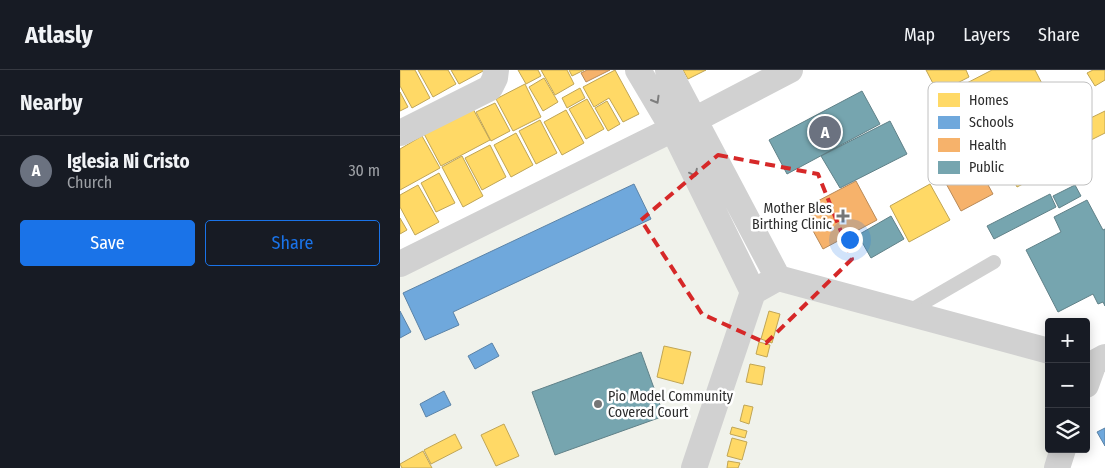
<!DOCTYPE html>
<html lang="en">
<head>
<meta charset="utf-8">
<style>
  :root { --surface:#171b24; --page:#242831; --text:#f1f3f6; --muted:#9ea1a6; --line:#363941; --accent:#1a73e8 }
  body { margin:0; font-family:"Fira Sans Condensed",sans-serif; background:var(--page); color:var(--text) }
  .controls { position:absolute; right:15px; bottom:15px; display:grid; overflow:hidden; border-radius:5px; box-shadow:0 2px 12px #0003 }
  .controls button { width:45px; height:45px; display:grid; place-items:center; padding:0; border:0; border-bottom:1px solid var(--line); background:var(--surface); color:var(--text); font:25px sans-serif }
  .you { position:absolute; left:449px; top:169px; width:18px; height:18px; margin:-12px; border:4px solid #fff; border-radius:50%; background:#1a73e8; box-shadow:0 0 0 8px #1a73e833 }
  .badge { display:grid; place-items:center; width:32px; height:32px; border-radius:50%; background:var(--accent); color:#fff; font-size:16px; font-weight:700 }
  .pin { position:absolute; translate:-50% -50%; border:2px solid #fff; box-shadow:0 1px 5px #0006 }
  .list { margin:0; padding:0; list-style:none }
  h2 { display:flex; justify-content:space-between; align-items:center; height:65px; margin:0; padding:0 20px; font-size:21px }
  h2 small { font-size:16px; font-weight:400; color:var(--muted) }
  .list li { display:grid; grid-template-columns:32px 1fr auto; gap:15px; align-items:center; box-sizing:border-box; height:70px; padding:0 20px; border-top:1px solid var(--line) }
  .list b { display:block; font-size:19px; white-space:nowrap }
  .list p { margin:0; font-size:16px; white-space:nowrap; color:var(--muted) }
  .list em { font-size:16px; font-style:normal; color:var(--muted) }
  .actions { display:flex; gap:10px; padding:15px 20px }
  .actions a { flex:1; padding:11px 0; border:1px solid var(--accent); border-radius:5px; text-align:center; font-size:18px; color:var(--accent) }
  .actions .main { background:var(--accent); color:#fff }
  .icon { flex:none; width:28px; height:28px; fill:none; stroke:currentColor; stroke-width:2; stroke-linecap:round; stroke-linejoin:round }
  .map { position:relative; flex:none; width:705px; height:398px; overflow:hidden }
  header { display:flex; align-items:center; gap:30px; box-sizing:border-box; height:70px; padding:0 25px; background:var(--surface); border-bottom:1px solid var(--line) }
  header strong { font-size:24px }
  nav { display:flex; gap:28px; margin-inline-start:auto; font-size:18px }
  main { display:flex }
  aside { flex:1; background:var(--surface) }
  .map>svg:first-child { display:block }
</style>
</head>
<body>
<header>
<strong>Atlasly</strong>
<nav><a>Map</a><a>Layers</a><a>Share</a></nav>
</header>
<main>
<aside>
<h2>Nearby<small></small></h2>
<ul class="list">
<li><span class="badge" style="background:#6b7280">A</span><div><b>Iglesia Ni Cristo</b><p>Church</p></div><em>30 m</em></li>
</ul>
<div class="actions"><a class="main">Save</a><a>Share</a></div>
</aside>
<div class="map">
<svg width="705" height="398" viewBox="0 0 705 398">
  <rect width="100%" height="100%" fill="#fff"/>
  <path fill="#f0f2eb" d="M 273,59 L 353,222 L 378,208 L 649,281 L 649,379 L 663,379 L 657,398 L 0,398 L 0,194 Z"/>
  <path fill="#ffd966" stroke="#c0a555" d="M 0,0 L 15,0 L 30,28 L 12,38 L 0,16 Z
    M 18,0 L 48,0 L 56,14 L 33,27 Z
    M 51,0 L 85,0 L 59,14 Z
    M 118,0 L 138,0 L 141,6 L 126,14 Z
    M 141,0 L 167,0 L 174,14 L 155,25 Z
    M 169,0 L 184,0 L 172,6 Z
    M 215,0 L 239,44 L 223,52 L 209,28 L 194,37 L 183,17 Z
    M 283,0 L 306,0 L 288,9 Z
    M 526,0 L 566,0 L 569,7 L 538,23 Z
    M 592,0 L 635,0 L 650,29 L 559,77 L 534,30 Z
    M 693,0 L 705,0 L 705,10 L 695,16 L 687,3 Z
    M 144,8 L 158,32 L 143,41 L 129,17 Z
    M 125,14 L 141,47 L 113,61 L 96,29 Z
    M 180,18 L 185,28 L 167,38 L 162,28 Z
    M 0,22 L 8,37 L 0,41 Z
    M 187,29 L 204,59 L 186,69 L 169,39 Z
    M 207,31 L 220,54 L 208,61 L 195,38 Z
    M 95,33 L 110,61 L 91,71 L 76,42 Z
    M 72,37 L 90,70 L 41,96 L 23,62 Z
    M 166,40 L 184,73 L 162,85 L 144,52 Z
    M 633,40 L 662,94 L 617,117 L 589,63 Z
    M 705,41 L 705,63 L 681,75 L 672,57 Z
    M 140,50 L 157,83 L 136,94 L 119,61 Z
    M 116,63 L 133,95 L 111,107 L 94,75 Z
    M 22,66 L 40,98 L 0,120 L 0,79 Z
    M 90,75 L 106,107 L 82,120 L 65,88 Z
    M 62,86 L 83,126 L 63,137 L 42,97 Z
    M 39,103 L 55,133 L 36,142 L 21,113 Z
    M 530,114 L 550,150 L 509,172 L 490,136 Z
    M 18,115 L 39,152 L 15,165 L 0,137 L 0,125 Z
    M 0,148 L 7,160 L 0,164 Z
    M 369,241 L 380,244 L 372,273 L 361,269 Z
    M 359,272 L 370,275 L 367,287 L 356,284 Z
    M 264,276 L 291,282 L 283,314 L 257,307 Z
    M 350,294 L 365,297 L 362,315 L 346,312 Z
    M 344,335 L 353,337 L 349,354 L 340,351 Z
    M 104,354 L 119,386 L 96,396 L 81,365 Z
    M 332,357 L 347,361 L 345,368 L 330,364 Z
    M 55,364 L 62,378 L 31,394 L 24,380 Z
    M 332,368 L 347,372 L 342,390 L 327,386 Z
    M 23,381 L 32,398 L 2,398 L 0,394 Z
    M 328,391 L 340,393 L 338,398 L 327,398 Z"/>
  <path fill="#6fa8dc" stroke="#5b83a7" d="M 234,114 L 251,149 L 53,242 L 59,255 L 25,270 L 3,223 Z
    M 0,241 L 11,262 L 0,268 Z
    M 92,273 L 99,286 L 75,299 L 68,286 Z
    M 44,321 L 51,335 L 26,347 L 20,334 Z
    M 705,358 L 705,376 L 697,362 Z"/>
  <path fill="#f6b26b" stroke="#b98a58" d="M 187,0 L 210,0 L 186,12 L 181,3 Z
    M 575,91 L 593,124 L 561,141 L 543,108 Z
    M 456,111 L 477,150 L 423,179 L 406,148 L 416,143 L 412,134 Z"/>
  <path fill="#76a5af" stroke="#608188" d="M 462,21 L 480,54 L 387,104 L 369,70 Z
    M 490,51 L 507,84 L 440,118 L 421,86 Z
    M 675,115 L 681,126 L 659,138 L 653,126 Z
    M 650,124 L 656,137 L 594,169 L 587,156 Z
    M 687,130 L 703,160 L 705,159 L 705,236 L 703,232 L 698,234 L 693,224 L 658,242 L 626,180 L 661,162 L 654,147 Z
    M 491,146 L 504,169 L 471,188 L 458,165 Z
    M 241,282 L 264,346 L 155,385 L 132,322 Z"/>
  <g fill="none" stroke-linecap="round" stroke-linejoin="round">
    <path stroke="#d1d1d1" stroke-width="14" d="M 506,243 L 594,192"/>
    <path stroke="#d1d1d1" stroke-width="26" d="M 238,0 L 273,59 L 353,222
      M 268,0 L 378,208
      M 0,63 L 90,18 L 95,8 L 96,0
      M 0,194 L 273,59 L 294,50 L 390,0
      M 686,315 L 694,293 L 705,287
      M 294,398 L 353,222 L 378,208 L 649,281
      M 657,398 L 663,379"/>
  </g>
  <defs><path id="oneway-chevron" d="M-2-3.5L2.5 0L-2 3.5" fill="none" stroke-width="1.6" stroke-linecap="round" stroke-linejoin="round" transform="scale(1.25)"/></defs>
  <g stroke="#7e7e7e">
    <use href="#oneway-chevron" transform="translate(256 30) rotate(60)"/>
    <use href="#oneway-chevron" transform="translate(294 103) rotate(64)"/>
  </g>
  <path fill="none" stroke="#d62828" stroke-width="4" stroke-dasharray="10 6" stroke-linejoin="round" d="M 318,85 L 418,104 L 452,189 L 366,273 L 302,244 L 241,150 Z"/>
  <g fill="#767676" stroke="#fff" stroke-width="2">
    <path d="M440.5 138.5h5v5h5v5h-5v5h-5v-5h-5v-5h5z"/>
    <circle cx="198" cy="334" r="5"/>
  </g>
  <g text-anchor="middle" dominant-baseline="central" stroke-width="5" stroke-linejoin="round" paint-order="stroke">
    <g font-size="14" fill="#2c2c2c" stroke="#fff" text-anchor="end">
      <text x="432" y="138">Mother Bles<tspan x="432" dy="16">Birthing Clinic</tspan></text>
      <text x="208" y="326" text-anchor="start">Pio Model Community<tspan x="208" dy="16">Covered Court</tspan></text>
    </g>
  </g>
  <rect x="528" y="12" width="164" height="103" rx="8" fill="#fff" stroke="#c0c0c0" stroke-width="1"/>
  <rect x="538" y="23" width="22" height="14" fill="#ffd966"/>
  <rect x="538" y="46" width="22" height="13" fill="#6fa8dc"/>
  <rect x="538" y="68" width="22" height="14" fill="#f6b26b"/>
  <rect x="538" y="91" width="22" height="13" fill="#76a5af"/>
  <g font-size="14" fill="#2c2c2c">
    <text x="569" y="35">Homes</text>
    <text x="569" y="57">Schools</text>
    <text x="569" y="80">Health</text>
    <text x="569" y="102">Public</text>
  </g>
</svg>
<div class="controls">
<button>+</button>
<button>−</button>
<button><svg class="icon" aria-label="layers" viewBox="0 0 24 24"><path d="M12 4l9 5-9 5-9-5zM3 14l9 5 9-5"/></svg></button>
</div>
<div class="you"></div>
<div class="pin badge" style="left:425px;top:62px;background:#6b7280">A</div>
</div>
</main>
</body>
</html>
